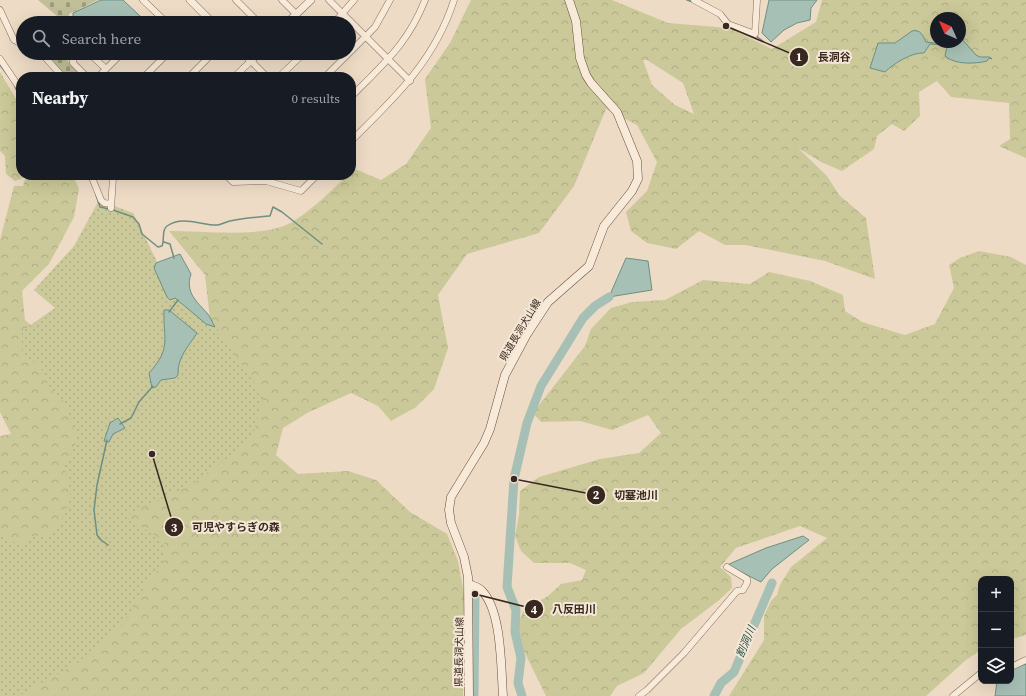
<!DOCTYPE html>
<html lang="en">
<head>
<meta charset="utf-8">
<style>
  :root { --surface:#171b24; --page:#20242c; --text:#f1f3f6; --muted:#9ea1a6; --line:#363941 }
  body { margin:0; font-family:"Source Serif 4","Noto Sans JP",serif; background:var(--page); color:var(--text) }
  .controls { position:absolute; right:12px; bottom:12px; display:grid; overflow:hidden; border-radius:8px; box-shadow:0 4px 16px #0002 }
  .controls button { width:36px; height:36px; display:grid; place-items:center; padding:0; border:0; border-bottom:1px solid var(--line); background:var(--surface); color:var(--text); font:20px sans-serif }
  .compass { position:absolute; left:930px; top:12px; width:36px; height:36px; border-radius:50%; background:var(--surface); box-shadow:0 4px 16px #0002; rotate:315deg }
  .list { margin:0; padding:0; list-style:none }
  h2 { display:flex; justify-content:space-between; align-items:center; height:52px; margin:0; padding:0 16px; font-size:17px }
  h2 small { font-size:13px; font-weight:400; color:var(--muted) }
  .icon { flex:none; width:22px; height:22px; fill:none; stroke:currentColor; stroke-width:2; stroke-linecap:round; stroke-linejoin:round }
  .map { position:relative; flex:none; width:1026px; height:696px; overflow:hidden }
  .search { position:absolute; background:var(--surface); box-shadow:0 4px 16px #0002; left:16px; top:16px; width:340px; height:44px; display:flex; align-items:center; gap:10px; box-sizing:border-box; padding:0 14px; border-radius:22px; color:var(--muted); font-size:15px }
  .panel { position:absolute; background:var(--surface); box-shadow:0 4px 16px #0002; left:16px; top:72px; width:340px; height:108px; border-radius:16px }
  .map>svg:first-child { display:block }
</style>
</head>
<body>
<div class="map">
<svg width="1026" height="696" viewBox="0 0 1026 696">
  <defs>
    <pattern id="forest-crowns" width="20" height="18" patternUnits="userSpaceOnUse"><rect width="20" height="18" fill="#cbc999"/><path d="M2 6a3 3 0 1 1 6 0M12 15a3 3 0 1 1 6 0" fill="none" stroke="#afad83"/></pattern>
    <pattern id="cemetery-stones" width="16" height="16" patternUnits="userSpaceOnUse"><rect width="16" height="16" fill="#c0bf98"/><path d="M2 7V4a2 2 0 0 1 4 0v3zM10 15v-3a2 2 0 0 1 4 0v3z" fill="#9d9b7b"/></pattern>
    <pattern id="park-dots" width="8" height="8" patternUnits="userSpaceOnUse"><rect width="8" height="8" fill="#cbc999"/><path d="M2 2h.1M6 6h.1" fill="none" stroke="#afad83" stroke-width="1.8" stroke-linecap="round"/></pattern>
  </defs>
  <rect width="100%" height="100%" fill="#eddbc5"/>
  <path fill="url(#forest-crowns)" fill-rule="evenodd" d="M 471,0 L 612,0 L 668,23 L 729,28 L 772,49 L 816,22 L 822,0 L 1026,0 L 1026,158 L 999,146 L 1010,139 L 1009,103 L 951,97 L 937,81 L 919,92 L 920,116 L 904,131 L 892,124 L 877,136 L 874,149 L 842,171 L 821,162 L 798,148 L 827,176 L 839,195 L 866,218 L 875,279 L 825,261 L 746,245 L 725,245 L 699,231 L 676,249 L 647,243 L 631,231 L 626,212 L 647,191 L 657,162 L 637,125 L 606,109 L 574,186 L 539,233 L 467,254 L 438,295 L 448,348 L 434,389 L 416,407 L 391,421 L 378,406 L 351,393 L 309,412 L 283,428 L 276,455 L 298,474 L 348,471 L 376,480 L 410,512 L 447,534 L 458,561 L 464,594 L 463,696 L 0,696 L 0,436 L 11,434 L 0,412 L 0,240 L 14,186 L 23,186 L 26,177 L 15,181 L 6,174 L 5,156 L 0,151 L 0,72 L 21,107 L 21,175 L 73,175 L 79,189 L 74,217 L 49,264 L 22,291 L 25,320 L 50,341 L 154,306 L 211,328 L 205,275 L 169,231 C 201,231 255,237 284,226 C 304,218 332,190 348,175 L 351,175 L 355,169 L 381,180 L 406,164 L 431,128 L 425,79 L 450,43 ZM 936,18 L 960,18 L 960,42 L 936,42 ZM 643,60 L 647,60 L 683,83 L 694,114 L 675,105 L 652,85 Z
    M 979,251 L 1011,257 L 1026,265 L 1026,635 L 1011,639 L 1011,579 L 981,579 L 981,650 L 966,660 L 926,696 L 729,696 L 764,640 L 764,616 L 771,601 L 777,595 L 780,585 L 791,567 L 827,538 L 800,526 L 736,548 L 720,567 L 731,577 L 732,588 L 718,601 L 681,629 L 644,673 L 617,686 L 610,696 L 546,696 L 523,649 L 518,625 L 523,611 L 548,596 L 561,584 L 582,580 L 586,570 L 570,563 L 534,563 L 521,551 L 515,536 L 519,515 L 520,491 L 539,477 L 600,459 L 639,453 L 661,433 L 648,415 L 612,430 L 580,421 L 541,422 L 533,413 L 585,346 L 591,329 L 611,308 L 632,302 L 665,300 L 703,280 L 750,284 L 769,272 L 810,281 L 843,295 L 845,311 L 862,322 L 905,335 L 935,324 L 954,288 L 949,265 L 960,258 Z"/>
  <path fill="url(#cemetery-stones)" d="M 38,0 L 98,0 L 69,14 L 68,23 L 56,23 L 57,16 Z
    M 52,53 L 67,53 L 67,60 L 81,77 L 65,77 L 50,59 Z"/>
  <path fill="url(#park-dots)" d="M 99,200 L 133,213 L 173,294 L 205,311 L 264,397 L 251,440 L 191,485 L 130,513 L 127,518 L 162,540 L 166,545 L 163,564 L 146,584 L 123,625 L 74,665 L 52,677 L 22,694 L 15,696 L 0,696 L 0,535 L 20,545 L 31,536 L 53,535 C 70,505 76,500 64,467 L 77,441 L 64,402 L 46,383 L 39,361 L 33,362 L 22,353 L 22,331 L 55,308 L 34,290 L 74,246 Z"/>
  <path fill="#a7c0b5" stroke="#6e8f82" d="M 101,0 L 123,0 L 140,16 L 133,23 L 73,23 L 73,13 Z
    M 769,0 L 817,0 L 811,8 L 810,20 L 797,23 L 784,30 L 771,42 L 762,33 Z
    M 912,31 C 921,29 923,36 926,42 L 944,44 L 944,45 L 930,44 L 924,53 C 912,52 893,64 885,72 L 870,68 L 878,43 L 895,43 Z
    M 960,37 L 976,55 L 980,57 L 990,57 L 992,59 L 989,58 L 987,61 C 975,64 955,65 945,56 L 948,42 L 960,42 Z
    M 180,254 L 191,274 C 185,292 196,301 207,313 C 210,316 212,322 215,327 L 206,324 L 175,298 L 170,300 L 167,297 L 154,268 L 156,263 Z
    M 626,258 L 648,261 L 652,290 L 609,297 Z
    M 164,310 L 169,310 L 197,333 C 188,347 177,358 178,375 L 175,378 L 161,380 L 156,387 L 152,388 L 149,373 C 172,348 163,339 164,310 Z
    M 118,418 L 125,428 L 113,434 L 109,442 L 104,441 L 110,423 Z
    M 803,536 L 809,540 L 772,569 L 761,582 L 727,565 L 766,548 Z
    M 1026,664 L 1026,696 L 995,696 L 997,681 L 1011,681 L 1011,669 Z"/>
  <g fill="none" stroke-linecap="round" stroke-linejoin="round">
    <path stroke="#6e8f82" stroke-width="1.5" d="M 687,0 L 693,2
      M 733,29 L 750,35
      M 756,36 L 764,42
      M 0,65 L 9,77
      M 15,87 L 21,100
      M 87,175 L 90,180
      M 96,195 L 100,207 L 109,209
      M 113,210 L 133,217 L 139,224 L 142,234 L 158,247 L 162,246 C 165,240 161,230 167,226 C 183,215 203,226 218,225 C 222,224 226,222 230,221 C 243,218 257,217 270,216 L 273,207 L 282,212 L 322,244
      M 164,242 L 170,244 L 174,258
      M 169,312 L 178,300
      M 120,424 L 131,418 L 139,402 L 153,386
      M 107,440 L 97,485 L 94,510 L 97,535 L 101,540 L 108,545"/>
    <path stroke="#a7c0b5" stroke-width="9" d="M 474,696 L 475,594
      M 522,696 L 518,683 L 521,658 L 515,632 L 516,610 L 507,587 L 514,479 L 527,423 L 541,386 L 583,318 L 595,306 L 609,297
      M 714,696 L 721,683 L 734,672 L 772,583"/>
    <defs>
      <path id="minor" d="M 143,0 L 167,23
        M 236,0 L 259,23
        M 282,0 L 296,14
        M 329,0 L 410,81
        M 694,0 L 720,14 L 728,24 L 755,34 L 757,0
        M 0,10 L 14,40 L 23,44
        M 152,23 L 159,16
        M 198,23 L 205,16
        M 334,23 L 354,0
        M 41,53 L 63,77
        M 77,53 L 73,58 L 73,63 L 87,77
        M 89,53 L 106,69
        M 349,53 L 375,27 L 390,0
        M 0,59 L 21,90
        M 98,77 L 122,53
        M 144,77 L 168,53
        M 189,77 L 213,53
        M 234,77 L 251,61 L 267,77
        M 279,77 L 304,53
        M 325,77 L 349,53
        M 351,97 C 383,64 408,44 425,0
        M 351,141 C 395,98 435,60 454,0
        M 91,175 L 101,200 L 104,203 L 111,204
        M 226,175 L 233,182 L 266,181 L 301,191 L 317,175
        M 266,181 L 273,175
        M 111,208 L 113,178 L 115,175
        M 1011,667 L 1026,660
        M 639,696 L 647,690 L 684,653 L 737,591 L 743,590 L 747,583 L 747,579 L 727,567
        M 953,696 L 981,673"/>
      <path id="tertiary" d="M 190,0 L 213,23
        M 287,23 L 311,0
        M 243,53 L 251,61 L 258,53"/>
      <path id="secondary" d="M 469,584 C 473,586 479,587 482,591 C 502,611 501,669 503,696
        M 469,696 L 468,577 L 464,557 L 451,523 L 449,510 L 451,497 L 484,443 L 490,429 L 505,375 L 527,334 L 548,302 L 589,266 L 604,226 L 632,191 L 638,179 L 637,161 L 617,112 L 591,83 L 586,75 L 580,58 L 576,21 L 569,0"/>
    </defs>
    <use href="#minor" stroke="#886d5c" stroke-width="7"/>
    <use href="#tertiary" stroke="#886d5c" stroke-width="8"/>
    <use href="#secondary" stroke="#694e3f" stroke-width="9"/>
    <use href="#minor" stroke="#f8ead8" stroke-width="6"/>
    <use href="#tertiary" stroke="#f8ead8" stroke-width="7"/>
    <use href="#secondary" stroke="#f8ead8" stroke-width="8"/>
  </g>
  <g text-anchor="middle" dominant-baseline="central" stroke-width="4" stroke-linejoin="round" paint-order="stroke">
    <g font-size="10" fill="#38281f" stroke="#f5e7d5">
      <text transform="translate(520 330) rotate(-59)">県道長洞犬山線</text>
      <text transform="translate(459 652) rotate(-89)">県道長洞犬山線</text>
    </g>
    <g font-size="11" font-style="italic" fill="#2f574f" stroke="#f5e7d5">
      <text transform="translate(746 642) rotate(-67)">割洞川</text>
    </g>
  </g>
  <path fill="none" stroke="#38281f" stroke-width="1.5" d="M726 26L799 57M514 479L596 495M152 454L174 527M475 594L534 609"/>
  <g fill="#38281f" stroke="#f5e7d5" stroke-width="1.5">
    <circle cx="726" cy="26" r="4"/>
    <circle cx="514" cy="479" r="4"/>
    <circle cx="152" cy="454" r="4"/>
    <circle cx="475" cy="594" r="4"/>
    <circle cx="799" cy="57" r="10"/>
    <circle cx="596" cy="495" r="10"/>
    <circle cx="174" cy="527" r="10"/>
    <circle cx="534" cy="609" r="10"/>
  </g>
  <g font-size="12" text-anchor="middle" font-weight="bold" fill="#fff">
    <text x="799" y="61">1</text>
    <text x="596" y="499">2</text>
    <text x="174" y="532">3</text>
    <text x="534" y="614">4</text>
  </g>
  <g font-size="11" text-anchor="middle" font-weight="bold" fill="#38281f" stroke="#f5e7d5" stroke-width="4" stroke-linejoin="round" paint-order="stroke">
    <text x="834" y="61">長洞谷</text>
    <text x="636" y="499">切塞池川</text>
    <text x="236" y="531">可児やすらぎの森</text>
    <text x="574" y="613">八反田川</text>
  </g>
</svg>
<div class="controls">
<button>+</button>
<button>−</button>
<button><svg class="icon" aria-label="layers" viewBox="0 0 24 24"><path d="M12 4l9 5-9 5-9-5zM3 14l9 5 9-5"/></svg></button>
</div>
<svg class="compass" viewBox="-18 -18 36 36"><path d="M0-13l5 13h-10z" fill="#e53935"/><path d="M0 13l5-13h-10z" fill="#9ea1a6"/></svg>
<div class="search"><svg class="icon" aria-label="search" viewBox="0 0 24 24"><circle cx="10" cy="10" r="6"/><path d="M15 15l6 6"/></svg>Search here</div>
<section class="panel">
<h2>Nearby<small>0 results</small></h2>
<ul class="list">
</ul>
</section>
</div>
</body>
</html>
